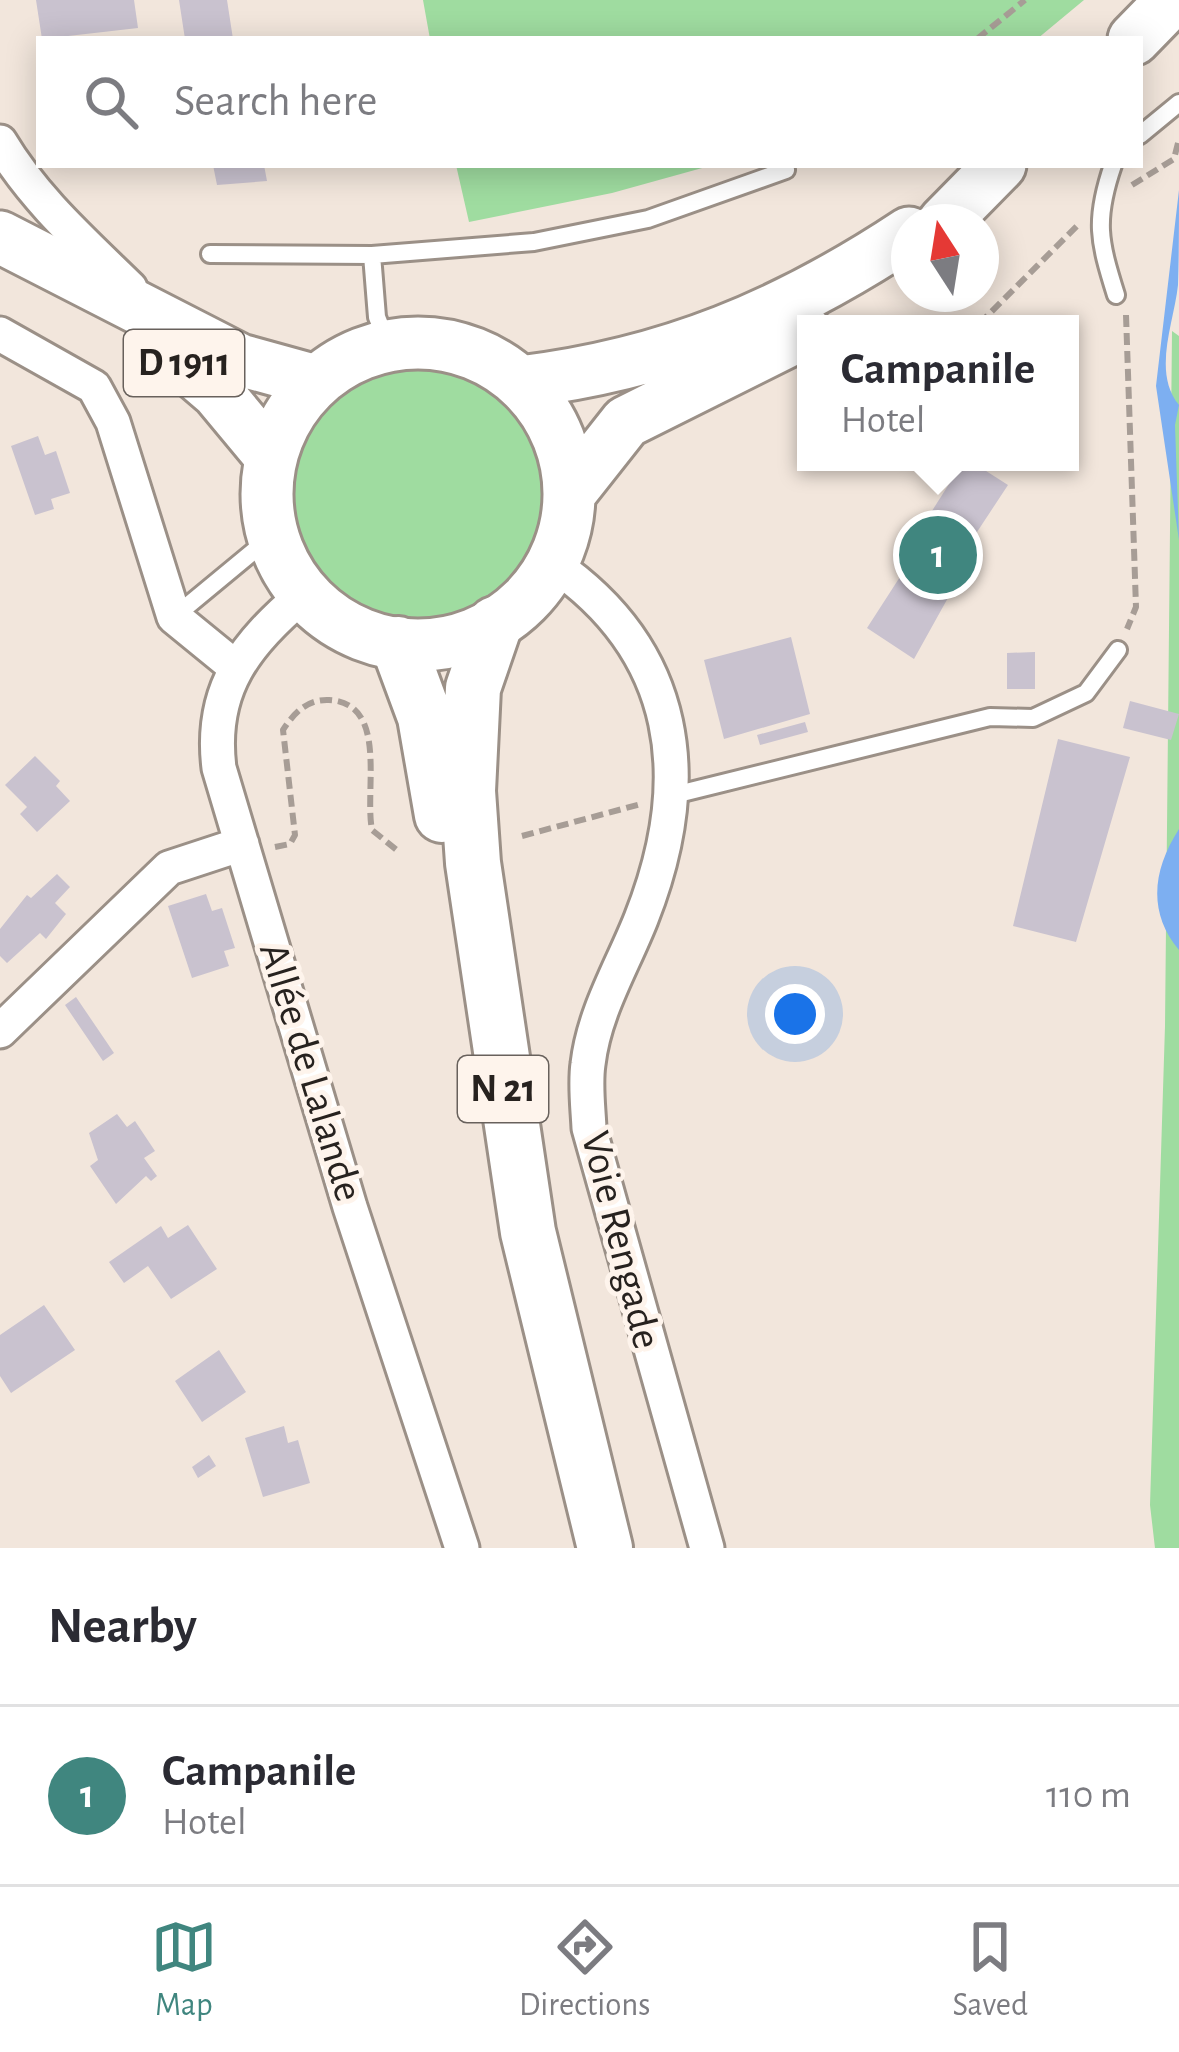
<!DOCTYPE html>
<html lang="en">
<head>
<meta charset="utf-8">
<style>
  :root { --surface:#fff; --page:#f2f2f3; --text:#2b2b33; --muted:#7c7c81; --line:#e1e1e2; --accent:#40867f }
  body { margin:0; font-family:"Alegreya Sans",sans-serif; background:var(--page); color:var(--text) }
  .compass { position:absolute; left:891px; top:204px; width:108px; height:108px; border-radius:50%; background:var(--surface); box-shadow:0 6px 30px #0003; rotate:348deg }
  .you { position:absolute; left:795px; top:1014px; width:42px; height:42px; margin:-30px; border:9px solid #fff; border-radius:50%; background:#1a73e8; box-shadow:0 0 0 18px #1a73e833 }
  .badge { display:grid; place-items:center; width:78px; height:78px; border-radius:50%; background:var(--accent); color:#fff; font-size:39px; font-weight:700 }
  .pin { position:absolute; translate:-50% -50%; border:6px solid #fff; box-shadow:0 3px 12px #0006 }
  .popup { position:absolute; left:797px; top:315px; width:282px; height:156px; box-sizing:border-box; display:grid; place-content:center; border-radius:0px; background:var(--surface); filter:drop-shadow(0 3px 9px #0005); font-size:39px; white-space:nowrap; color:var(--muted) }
  .popup b { font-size:45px; color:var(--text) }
  .popup::after { content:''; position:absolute; left:50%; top:100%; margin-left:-24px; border:24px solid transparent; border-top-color:var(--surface) }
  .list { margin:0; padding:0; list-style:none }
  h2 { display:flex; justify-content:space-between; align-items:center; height:156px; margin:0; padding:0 48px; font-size:51px }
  h2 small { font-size:39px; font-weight:400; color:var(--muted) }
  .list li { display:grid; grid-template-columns:78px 1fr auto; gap:36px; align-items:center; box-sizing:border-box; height:180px; padding:0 48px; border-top:3px solid var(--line) }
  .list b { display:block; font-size:45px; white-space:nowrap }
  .list p { margin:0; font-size:39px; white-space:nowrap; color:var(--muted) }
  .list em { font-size:39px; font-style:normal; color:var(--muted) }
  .icon { flex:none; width:66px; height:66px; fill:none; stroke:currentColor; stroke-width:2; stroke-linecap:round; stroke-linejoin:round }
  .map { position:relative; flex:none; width:1179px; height:1548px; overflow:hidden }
  .search { position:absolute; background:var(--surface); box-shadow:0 6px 30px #0003; left:36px; right:36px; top:36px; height:132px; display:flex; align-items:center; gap:30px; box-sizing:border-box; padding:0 42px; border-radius:0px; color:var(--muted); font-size:45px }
  .sheet { height:336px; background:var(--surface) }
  nav { display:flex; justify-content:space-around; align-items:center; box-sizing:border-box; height:168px; border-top:3px solid var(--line); background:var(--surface); font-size:33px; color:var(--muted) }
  nav a { display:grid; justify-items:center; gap:6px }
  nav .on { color:var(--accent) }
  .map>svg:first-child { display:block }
</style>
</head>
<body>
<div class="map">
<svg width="1179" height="1548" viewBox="0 0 1179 1548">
  <rect width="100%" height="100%" fill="#f2e6dc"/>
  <path fill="#9fdca0" d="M 423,0 L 1084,0 L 1037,39 L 430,39 Z
    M 456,165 L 713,165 L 612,193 L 469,222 Z
    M 1172,331 L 1179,336 L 1179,1548 L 1155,1548 L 1150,1505 L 1165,1026 Z
    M289 494a128 128 0 1 1 256 0a128 128 0 1 1-256 0Z"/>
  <path fill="#7daff1" d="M 1179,190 C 1179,221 1179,254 1178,285 C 1174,323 1152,372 1179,405 L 1175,425 L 1179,540 L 1156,386 Z
    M 1179,829 L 1179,950 C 1148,913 1152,871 1179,829 Z"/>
  <path fill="#c9c2cf" d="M 36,0 L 134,0 L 138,28 L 42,39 Z
    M 179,0 L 227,0 L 233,39 L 185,39 Z
    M 213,165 L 264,165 L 267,181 L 217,185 Z
    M 38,436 L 45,455 L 56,451 L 70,493 L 51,499 L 54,509 L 35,515 L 11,446 Z
    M 963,462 L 972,462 L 1008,485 L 950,573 L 959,578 L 914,659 L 867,628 L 918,549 L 911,544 Z
    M 791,637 L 810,714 L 724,739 L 704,660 Z
    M 1035,652 L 1035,689 L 1007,689 L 1007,653 Z
    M 1130,701 L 1179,714 L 1171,740 L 1123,728 Z
    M 805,722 L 808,732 L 760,745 L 757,735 Z
    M 1058,739 L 1130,757 L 1076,942 L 1013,926 Z
    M 35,756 L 60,781 L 56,786 L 70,801 L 37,832 L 20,814 L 27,807 L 5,785 Z
    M 57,874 L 70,887 L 55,903 L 66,914 L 46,939 L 40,933 L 7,963 L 0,956 L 0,929 L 27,895 L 31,898 Z
    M 206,894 L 212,911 L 222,908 L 235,948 L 224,951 L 229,966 L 192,978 L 168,906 Z
    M 76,997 L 114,1053 L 103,1061 L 65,1005 Z
    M 117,1114 L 127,1127 L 135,1121 L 155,1151 L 144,1158 L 157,1176 L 151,1181 L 146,1176 L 116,1204 L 90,1166 L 98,1160 L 89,1133 Z
    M 188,1225 L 217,1269 L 171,1299 L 148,1266 L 124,1283 L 109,1262 L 161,1226 L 168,1238 Z
    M 44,1305 L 75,1350 L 11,1393 L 0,1376 L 0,1335 Z
    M 219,1350 L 246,1392 L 202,1422 L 175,1381 Z
    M 284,1426 L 288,1443 L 298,1440 L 310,1483 L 263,1497 L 245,1438 Z
    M 209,1455 L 216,1466 L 198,1478 L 192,1467 Z"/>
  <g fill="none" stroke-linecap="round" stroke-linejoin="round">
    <defs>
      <path id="service" d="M 1140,135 L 1179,103
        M 1113,165 C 1094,220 1099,241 1116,295
        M 210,254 L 372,255
        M 388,345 L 377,317 L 372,255 L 534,242 L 648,219 L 786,170
        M 174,617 L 272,536
        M 674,795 L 990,717 L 1033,718 L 1086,693 L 1118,650"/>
      <path id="minor" d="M 0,142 C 34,199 83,242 130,288
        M 0,334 L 94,387 L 113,422 L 174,617 L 234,666
        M 553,564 C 681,652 696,780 641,919 C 622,967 594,1012 588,1064 C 585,1084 588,1107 589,1128 L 707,1548
        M 304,594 C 246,644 209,688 219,768 L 350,1207 L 462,1548
        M 0,1031 L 169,868 L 242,844"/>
      <path id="primary" d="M 1134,39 L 1172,0
        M 944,222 L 1000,165
        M 0,237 L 240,360 L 316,381
        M 155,339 L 217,392 L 271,457
        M267 494a151 151 0 1 1 302 0a151 151 0 1 1-302 0Z
        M 520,382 C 668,364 785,315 909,233
        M 570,493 L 626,422 L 806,332"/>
      <path id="trunk" d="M 495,624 L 473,688 L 468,791 L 473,863 L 528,1232 L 605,1548
        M 398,644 L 425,717 L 442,815"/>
    </defs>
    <use href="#service" stroke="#9b9087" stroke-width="22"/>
    <use href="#minor" stroke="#9b9087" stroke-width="39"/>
    <use href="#primary" stroke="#9b9087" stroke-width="57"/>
    <use href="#trunk" stroke="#9b9087" stroke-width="60"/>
    <path stroke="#a79d96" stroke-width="6" stroke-dasharray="12 6" stroke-linecap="butt" d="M 977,39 L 1025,0
      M 1132,185 L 1174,159 L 1178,143
      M 1126,315 L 1136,607 L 1127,629
      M 979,324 L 1078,225
      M 522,836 L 641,804
      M 275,847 L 290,844 L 295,835 L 283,730 C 294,713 307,699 329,700 C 389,703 364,789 372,830 L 398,851"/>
    <use href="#service" stroke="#fff" stroke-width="16"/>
    <use href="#minor" stroke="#fff" stroke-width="33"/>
    <use href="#primary" stroke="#fff" stroke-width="51"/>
    <use href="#trunk" stroke="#fff" stroke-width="54"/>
  </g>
  <g text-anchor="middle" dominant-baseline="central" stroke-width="10" stroke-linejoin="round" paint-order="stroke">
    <g fill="#fef4ec" stroke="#68615c" stroke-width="3">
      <rect x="124" y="330" width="120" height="66" rx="9"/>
      <rect x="458" y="1056" width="90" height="66" rx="9"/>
    </g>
    <g font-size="39" font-weight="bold" fill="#27221f">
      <text x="184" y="363">D 1911</text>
      <text x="503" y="1089">N 21</text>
    </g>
    <g font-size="42" fill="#27221f" stroke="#fef4ec">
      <text transform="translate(311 1072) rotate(73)">Allée de Lalande</text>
      <text transform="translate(621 1240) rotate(76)">Voie Rengade</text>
    </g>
  </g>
</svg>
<svg class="compass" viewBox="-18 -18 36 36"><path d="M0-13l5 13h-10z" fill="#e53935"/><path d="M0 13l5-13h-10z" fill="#7c7c81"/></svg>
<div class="you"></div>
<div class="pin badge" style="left:938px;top:555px">1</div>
<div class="popup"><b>Campanile</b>Hotel</div>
<div class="search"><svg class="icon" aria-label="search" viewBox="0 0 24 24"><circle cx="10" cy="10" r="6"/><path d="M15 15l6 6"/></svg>Search here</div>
</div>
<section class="sheet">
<h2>Nearby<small></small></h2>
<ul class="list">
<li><span class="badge">1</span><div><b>Campanile</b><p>Hotel</p></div><em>110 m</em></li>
</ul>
</section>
<nav>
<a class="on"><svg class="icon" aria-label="map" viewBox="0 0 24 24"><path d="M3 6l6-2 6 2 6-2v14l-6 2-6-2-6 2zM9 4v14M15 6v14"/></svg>Map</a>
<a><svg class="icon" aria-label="directions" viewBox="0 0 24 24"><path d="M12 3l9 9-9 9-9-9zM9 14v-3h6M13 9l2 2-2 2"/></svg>Directions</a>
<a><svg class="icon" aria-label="saved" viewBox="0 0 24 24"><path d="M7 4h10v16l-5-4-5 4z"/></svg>Saved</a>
</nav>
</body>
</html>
